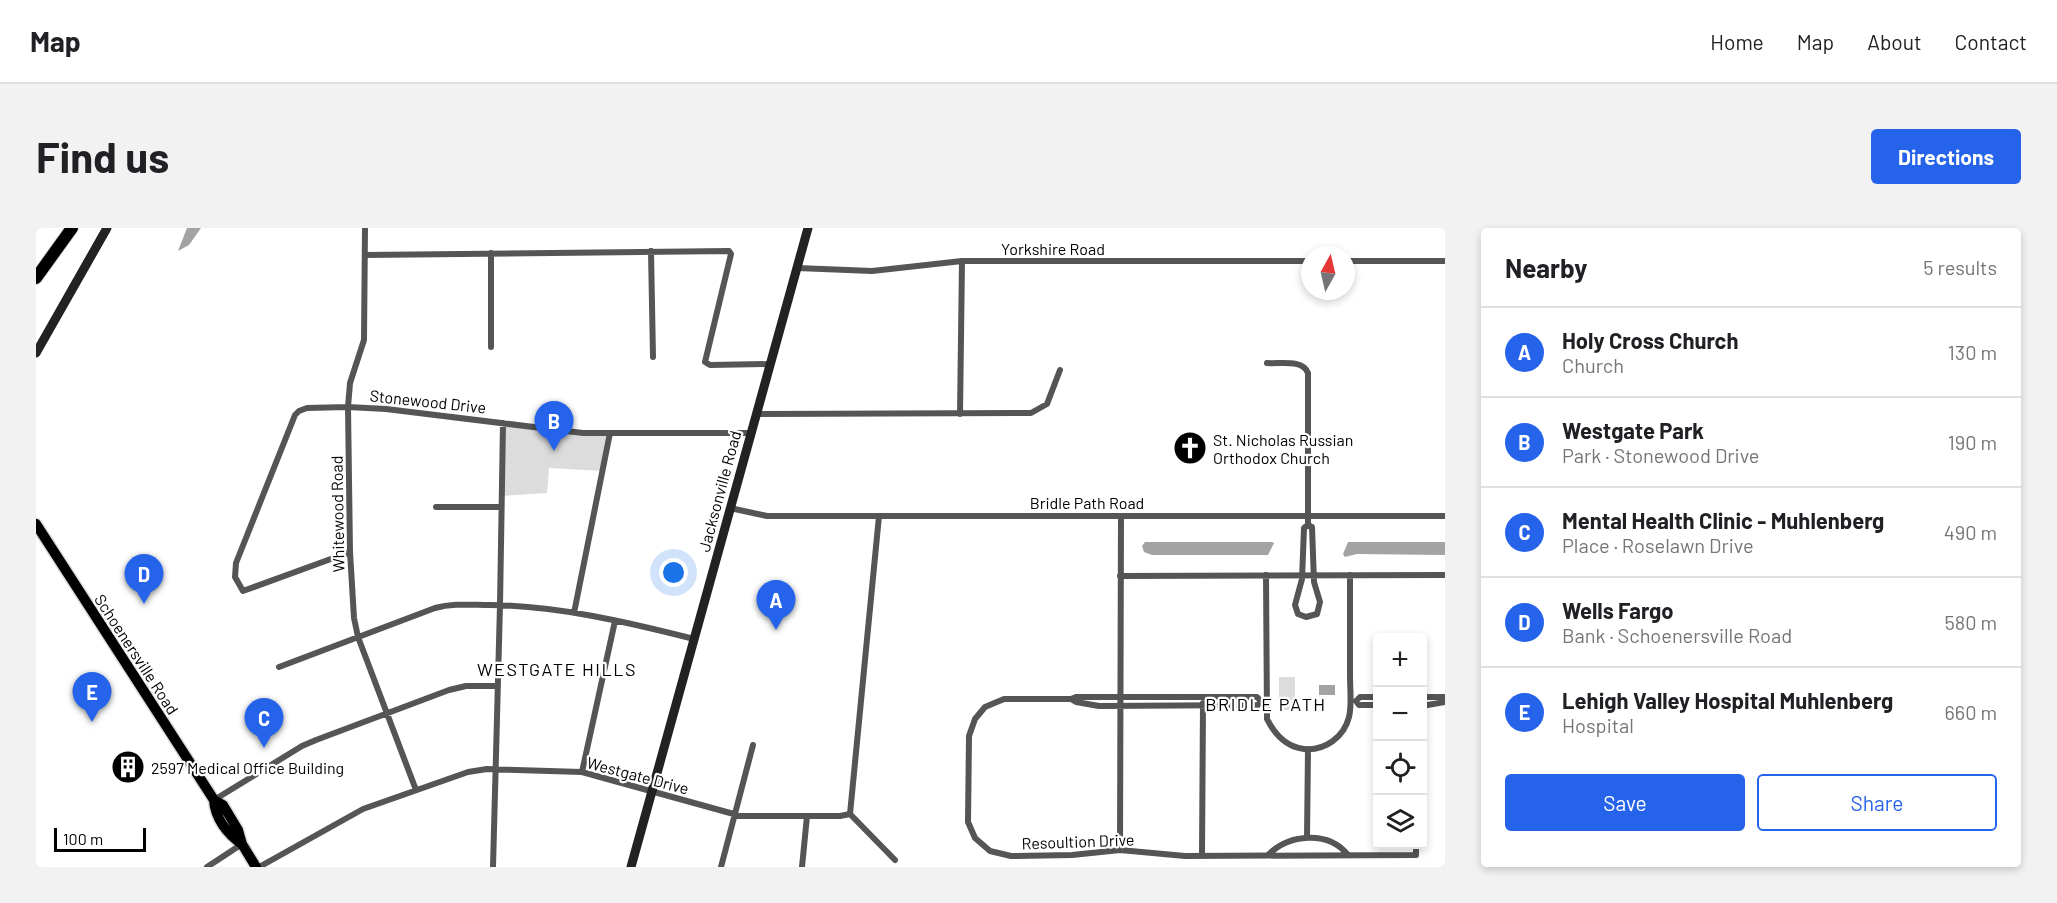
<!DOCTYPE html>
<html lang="en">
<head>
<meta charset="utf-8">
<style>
  :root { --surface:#fff; --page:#f2f2f2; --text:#202124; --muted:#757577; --line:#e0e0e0; --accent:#2563eb }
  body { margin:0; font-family:Barlow,sans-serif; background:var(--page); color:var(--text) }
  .controls { position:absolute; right:18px; bottom:18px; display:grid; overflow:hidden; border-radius:6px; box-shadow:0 3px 9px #0003 }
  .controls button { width:54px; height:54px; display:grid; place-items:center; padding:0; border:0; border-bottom:2px solid var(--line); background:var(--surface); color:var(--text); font:30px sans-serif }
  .compass { position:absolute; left:1265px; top:18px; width:54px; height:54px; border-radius:50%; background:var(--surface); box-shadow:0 3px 9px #0003; rotate:8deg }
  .scale { position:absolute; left:18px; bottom:15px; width:92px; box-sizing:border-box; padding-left:6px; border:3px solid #000; border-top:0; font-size:16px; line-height:21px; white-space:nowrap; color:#000; -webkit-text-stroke:4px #fff; paint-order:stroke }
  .you { position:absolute; left:638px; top:345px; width:21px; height:21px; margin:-15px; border:4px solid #fff; border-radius:50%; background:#1a73e8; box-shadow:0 0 0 9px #1a73e833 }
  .badge { display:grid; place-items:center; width:39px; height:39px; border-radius:50%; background:var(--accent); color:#fff; font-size:20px; font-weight:700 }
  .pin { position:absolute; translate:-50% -50px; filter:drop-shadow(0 2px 3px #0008) }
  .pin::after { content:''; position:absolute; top:32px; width:21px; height:18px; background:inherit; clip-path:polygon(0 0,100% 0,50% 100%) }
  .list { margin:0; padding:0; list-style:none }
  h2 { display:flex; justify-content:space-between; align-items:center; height:78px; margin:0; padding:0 24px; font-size:26px }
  h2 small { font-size:20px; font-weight:400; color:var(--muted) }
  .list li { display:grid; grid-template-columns:39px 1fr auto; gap:18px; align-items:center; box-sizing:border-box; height:90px; padding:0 24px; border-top:2px solid var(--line) }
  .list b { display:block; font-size:22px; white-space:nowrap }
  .list p { margin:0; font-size:20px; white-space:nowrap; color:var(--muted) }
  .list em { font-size:20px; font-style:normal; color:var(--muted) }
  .actions { display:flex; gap:12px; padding:18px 24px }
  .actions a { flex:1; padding:14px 0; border:2px solid var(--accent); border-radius:6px; text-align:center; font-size:21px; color:var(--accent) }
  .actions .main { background:var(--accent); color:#fff }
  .icon { flex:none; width:33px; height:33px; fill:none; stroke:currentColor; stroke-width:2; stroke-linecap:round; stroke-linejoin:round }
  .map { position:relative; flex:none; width:1409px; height:639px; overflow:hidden; border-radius:6px }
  header { display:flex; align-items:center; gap:36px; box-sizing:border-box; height:84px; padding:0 30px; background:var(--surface); border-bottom:2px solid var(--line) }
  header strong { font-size:28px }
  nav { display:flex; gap:33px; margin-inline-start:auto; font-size:21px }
  .intro { display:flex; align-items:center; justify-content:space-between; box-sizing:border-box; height:144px; padding:0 36px }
  h1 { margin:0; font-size:42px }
  .button { padding:15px 27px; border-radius:6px; background:var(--accent); color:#fff; font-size:21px; font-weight:700 }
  main { display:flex; gap:36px; padding:0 36px }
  aside { flex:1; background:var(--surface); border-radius:6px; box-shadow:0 3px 9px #0003 }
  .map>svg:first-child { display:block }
</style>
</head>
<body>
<header>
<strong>Map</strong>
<nav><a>Home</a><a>Map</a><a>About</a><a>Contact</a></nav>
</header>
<div class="intro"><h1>Find us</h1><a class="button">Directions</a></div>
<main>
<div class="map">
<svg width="1409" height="639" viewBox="0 0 1409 639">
  <rect width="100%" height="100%" fill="#fff"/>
  <path fill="#dcdcdc" d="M 467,195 L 574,205 L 566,243 L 513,240 L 511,265 L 465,268 Z
    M 1243,449 L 1259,449 L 1259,482 L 1243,482 Z"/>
  <path fill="#a3a3a3" d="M 151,0 L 165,0 L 153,17 L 142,23 Z
    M 1109,314 L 1236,314 L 1238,315 L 1232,327 L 1116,327 L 1108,324 L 1106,318 Z
    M 1312,314 L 1409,314 L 1409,327 L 1321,326 L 1309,329 L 1307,326 Z
    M 1283,457 L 1299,457 L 1299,467 L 1283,467 Z"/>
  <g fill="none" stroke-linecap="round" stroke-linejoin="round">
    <defs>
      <path id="primary" d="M 0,296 L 178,572 L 187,577 L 202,602 L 206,616 L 220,639
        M 178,572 C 179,590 191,606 206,616"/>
      <path id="highway" d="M 0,50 L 36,0"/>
    </defs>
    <use href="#primary" stroke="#dbdbdb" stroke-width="13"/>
    <use href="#highway" stroke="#dbdbdb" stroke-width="14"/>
    <path stroke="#555" stroke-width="6" d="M 329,0 L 328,112 L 314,155 L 312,179 L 314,324 L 318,390 L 322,409 L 380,562
      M 615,23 L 617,129
      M 329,27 L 693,23 L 695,26 L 669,134 L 674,137 L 734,136
      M 1310,33 L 1409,33
      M 761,40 L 836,43 L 926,33 L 1274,33
      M 455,119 L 455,25
      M 1231,135 C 1244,136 1267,131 1272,145 L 1272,297 L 1268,300 L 1266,351 L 1259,377 L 1262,386 L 1270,389 L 1281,386 L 1284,374 L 1278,354 L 1276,299 L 1272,297
      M 720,186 L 995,185 L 1011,176 L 1024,142
      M 924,186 L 926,33
      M 400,279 L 465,279
      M 694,280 L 731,288 L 1409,288
      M 314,324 L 207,363 L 199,349 L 200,335 L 259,187 L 263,183 L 271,180 L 312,179 L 350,181 L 547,205 L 715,205
      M 1230,347 L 1231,491 C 1239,507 1250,519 1268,521 C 1289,523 1308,509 1313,489 C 1316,477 1314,461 1314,448 C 1314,415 1314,381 1314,347
      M 1084,348 L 1409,347
      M 538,385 L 574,205
      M 243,439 L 399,380 C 417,375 435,377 454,377 C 523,378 591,394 658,411
      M 1040,469 L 1221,469 L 1225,473 L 1222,477 L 1063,478 L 1040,474 L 1035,471 Z
      M 1342,469 L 1324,469 L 1320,473 L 1323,477 L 1342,477
      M 1386,469 L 1409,469
      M 1035,471 L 968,471 L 949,479 L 939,491 L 933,508 L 932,594 L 939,610 L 954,623 L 975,628 L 1036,627 L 1084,622 L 1149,628 L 1380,627 L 1380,616
      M 1386,478 L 1409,474
      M 546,544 L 579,393
      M 178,572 L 266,518 L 280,512 L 413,462 L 430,458 L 461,458
      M 814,586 L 843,288
      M 814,586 L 859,632
      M 1271,610 L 1272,521
      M 1084,622 L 1085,288
      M 1232,627 C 1253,606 1292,602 1312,627
      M 1166,628 L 1167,475
      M 171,639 L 206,616
      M 223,639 L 327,581 L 432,544 L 451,541 L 546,544 L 705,588 L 804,588 L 814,586
      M 457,639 L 464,377 L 467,195
      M 685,639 L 717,517
      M 766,639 L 771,588"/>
    <path stroke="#222" stroke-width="9" d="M 0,125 L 71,0
      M 595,639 L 772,0"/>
    <use href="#primary" stroke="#000" stroke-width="10"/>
    <use href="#highway" stroke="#000" stroke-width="12"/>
  </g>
  <defs>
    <symbol id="church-disc" viewBox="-11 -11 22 22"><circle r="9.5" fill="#000" stroke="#fff"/><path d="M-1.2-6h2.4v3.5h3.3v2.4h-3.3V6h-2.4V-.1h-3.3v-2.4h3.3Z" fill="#fff"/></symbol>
    <symbol id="building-disc" viewBox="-11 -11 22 22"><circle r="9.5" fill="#000" stroke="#fff"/><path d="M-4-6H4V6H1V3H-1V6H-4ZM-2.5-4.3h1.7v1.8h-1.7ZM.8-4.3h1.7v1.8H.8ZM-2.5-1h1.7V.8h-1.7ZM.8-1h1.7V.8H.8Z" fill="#fff"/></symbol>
  </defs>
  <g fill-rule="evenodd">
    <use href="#church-disc" x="1135" y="201" width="38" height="38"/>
    <use href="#building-disc" x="73" y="520" width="38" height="38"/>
  </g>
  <g text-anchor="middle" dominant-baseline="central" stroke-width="4.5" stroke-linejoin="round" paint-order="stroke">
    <g font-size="16" fill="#000" stroke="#fff">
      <text x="1017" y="20">Yorkshire Road</text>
      <text transform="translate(392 173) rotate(6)">Stonewood Drive</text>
      <text transform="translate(683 263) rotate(-75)">Jacksonville Road</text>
      <text x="1051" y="274">Bridle Path Road</text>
      <text transform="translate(301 286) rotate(-91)">Whitewood Road</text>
      <text transform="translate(101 426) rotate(57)">Schoenersville Road</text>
      <text transform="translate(602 547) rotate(15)">Westgate Drive</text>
      <text transform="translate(1042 613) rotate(-2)">Resoultion Drive</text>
    </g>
    <g font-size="16" fill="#000" stroke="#fff" text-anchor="start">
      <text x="1177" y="211">St. Nicholas Russian<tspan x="1177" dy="18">Orthodox Church</tspan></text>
      <text x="115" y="539">2597 Medical Office Building</text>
    </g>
    <g font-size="18" letter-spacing="1.5" fill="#000" stroke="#fff">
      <text x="521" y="441">WESTGATE HILLS</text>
      <text x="1230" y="476">BRIDLE PATH</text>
    </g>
  </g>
</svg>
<div class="controls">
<button>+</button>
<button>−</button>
<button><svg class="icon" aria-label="locate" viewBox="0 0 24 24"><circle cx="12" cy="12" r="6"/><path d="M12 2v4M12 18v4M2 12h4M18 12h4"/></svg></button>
<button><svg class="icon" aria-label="layers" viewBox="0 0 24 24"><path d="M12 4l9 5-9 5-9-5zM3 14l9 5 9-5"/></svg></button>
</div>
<svg class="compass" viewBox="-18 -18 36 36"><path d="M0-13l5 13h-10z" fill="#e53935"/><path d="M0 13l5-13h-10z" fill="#757577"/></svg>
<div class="scale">100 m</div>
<div class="you"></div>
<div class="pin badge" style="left:740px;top:402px">A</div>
<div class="pin badge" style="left:518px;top:223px">B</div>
<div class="pin badge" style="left:228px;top:520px">C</div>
<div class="pin badge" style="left:108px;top:376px">D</div>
<div class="pin badge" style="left:56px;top:494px">E</div>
</div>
<aside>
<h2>Nearby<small>5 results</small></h2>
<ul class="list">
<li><span class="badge">A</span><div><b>Holy Cross Church</b><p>Church</p></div><em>130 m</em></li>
<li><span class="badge">B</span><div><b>Westgate Park</b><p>Park · Stonewood Drive</p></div><em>190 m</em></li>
<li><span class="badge">C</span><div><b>Mental Health Clinic - Muhlenberg</b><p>Place · Roselawn Drive</p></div><em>490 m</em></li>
<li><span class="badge">D</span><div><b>Wells Fargo</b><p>Bank · Schoenersville Road</p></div><em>580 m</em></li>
<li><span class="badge">E</span><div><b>Lehigh Valley Hospital Muhlenberg</b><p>Hospital</p></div><em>660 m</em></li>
</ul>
<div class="actions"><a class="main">Save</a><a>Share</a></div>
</aside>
</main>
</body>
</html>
